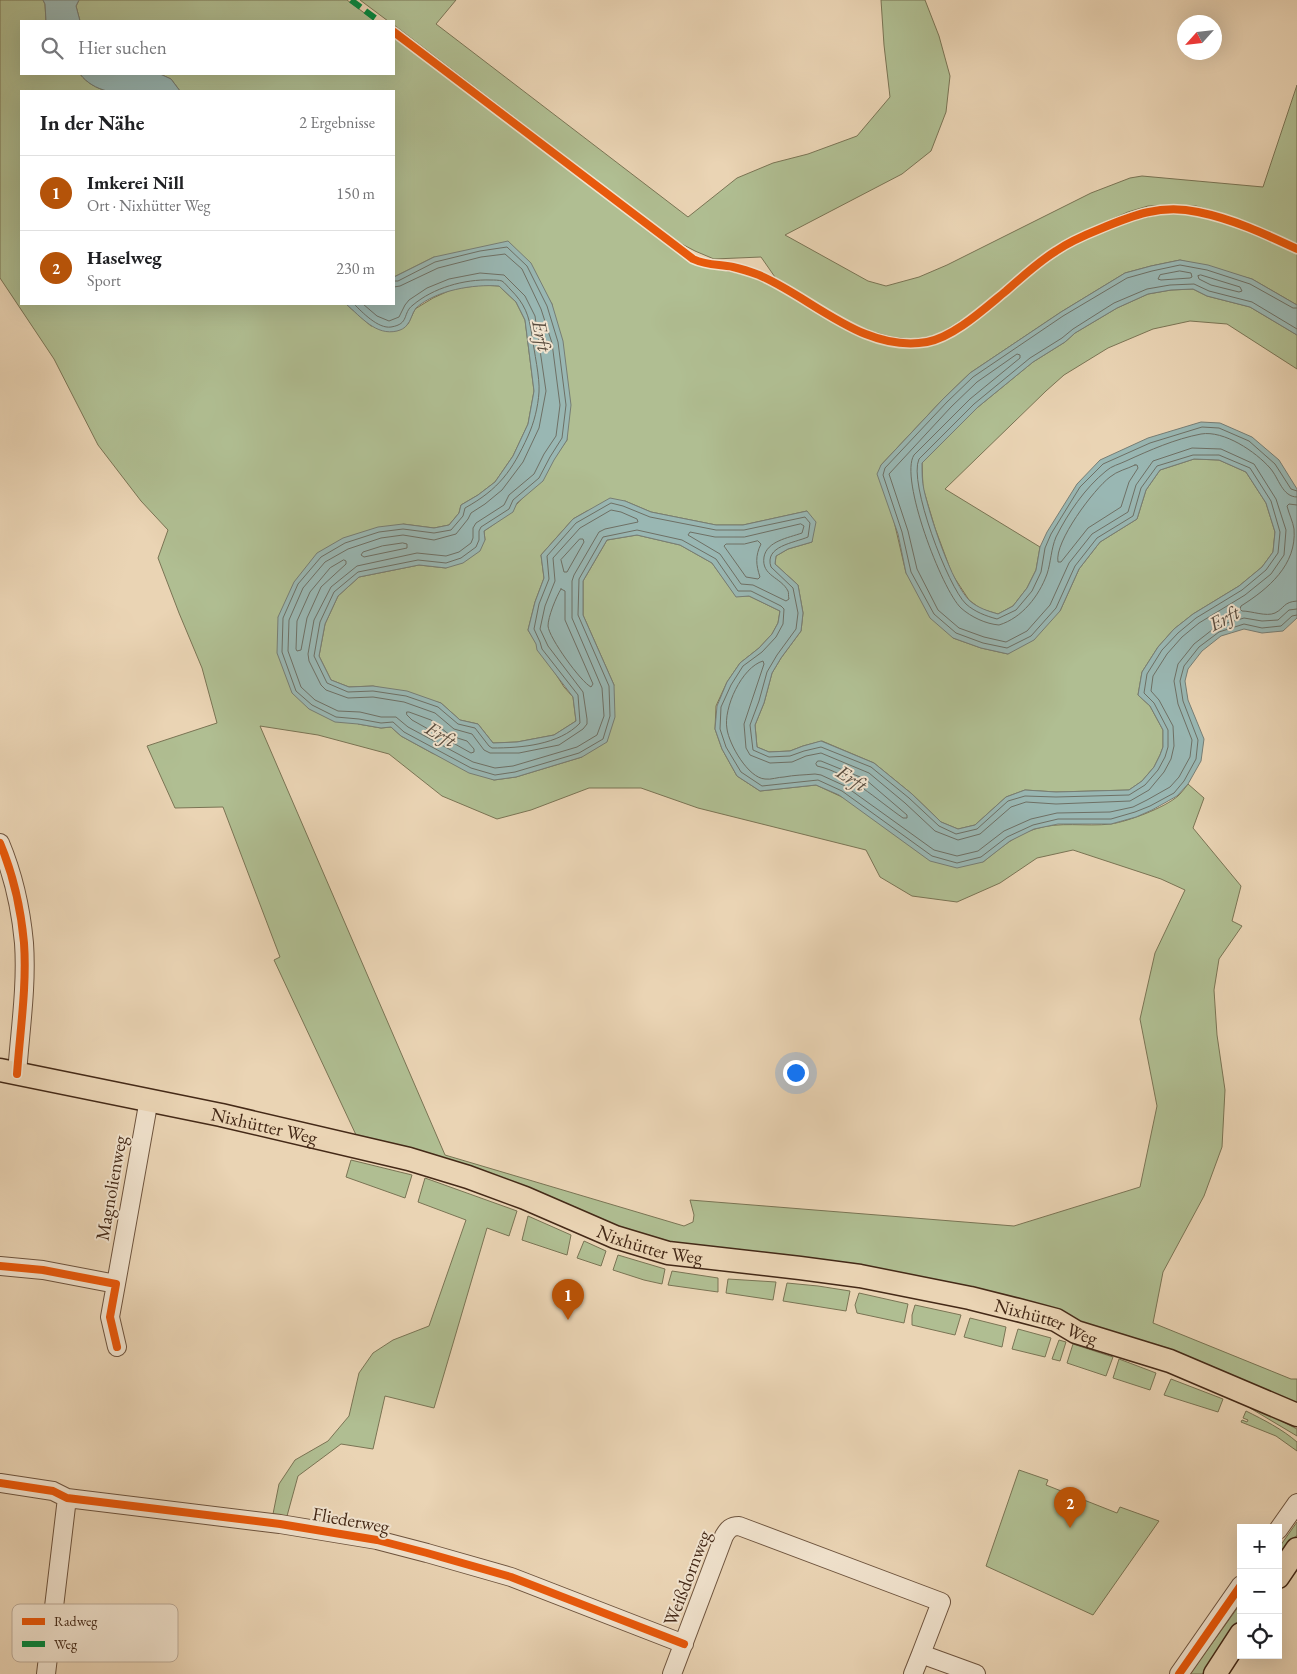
<!DOCTYPE html>
<html lang="de">
<head>
<meta charset="utf-8">
<style>
  :root { --surface:#fff; --page:#f2f2f2; --text:#202124; --muted:#757577; --line:#e0e0e0; --accent:#b45309 }
  body { margin:0; font-family:"EB Garamond",serif; background:var(--page); color:var(--text) }
  .controls { position:absolute; right:15px; bottom:15px; display:grid; overflow:hidden; border-radius:0px; box-shadow:0 5px 20px #0002 }
  .controls button { width:45px; height:45px; display:grid; place-items:center; padding:0; border:0; border-bottom:1px solid var(--line); background:var(--surface); color:var(--text); font:25px sans-serif }
  .compass { position:absolute; left:1177px; top:15px; width:45px; height:45px; border-radius:50%; background:var(--surface); box-shadow:0 5px 20px #0002; rotate:243deg }
  .you { position:absolute; left:795px; top:1072px; width:18px; height:18px; margin:-12px; border:4px solid #fff; border-radius:50%; background:#1a73e8; box-shadow:0 0 0 8px #1a73e833 }
  .badge { display:grid; place-items:center; width:32px; height:32px; border-radius:50%; background:var(--accent); color:#fff; font-size:16px; font-weight:700 }
  .pin { position:absolute; translate:-50% -41px; filter:drop-shadow(0 1px 2px #0008) }
  .pin::after { content:''; position:absolute; top:26px; width:18px; height:15px; background:inherit; clip-path:polygon(0 0,100% 0,50% 100%) }
  .list { margin:0; padding:0; list-style:none }
  h2 { display:flex; justify-content:space-between; align-items:center; height:65px; margin:0; padding:0 20px; font-size:21px }
  h2 small { font-size:16px; font-weight:400; color:var(--muted) }
  .list li { display:grid; grid-template-columns:32px 1fr auto; gap:15px; align-items:center; box-sizing:border-box; height:75px; padding:0 20px; border-top:1px solid var(--line) }
  .list b { display:block; font-size:19px; white-space:nowrap }
  .list p { margin:0; font-size:16px; white-space:nowrap; color:var(--muted) }
  .list em { font-size:16px; font-style:normal; color:var(--muted) }
  .icon { flex:none; width:28px; height:28px; fill:none; stroke:currentColor; stroke-width:2; stroke-linecap:round; stroke-linejoin:round }
  .map { position:relative; flex:none; width:1297px; height:1674px; overflow:hidden }
  .search { position:absolute; background:var(--surface); box-shadow:0 5px 20px #0002; left:20px; top:20px; width:375px; height:55px; display:flex; align-items:center; gap:12px; box-sizing:border-box; padding:0 18px; border-radius:0px; color:var(--muted); font-size:19px }
  .panel { position:absolute; background:var(--surface); box-shadow:0 5px 20px #0002; left:20px; top:90px; width:375px; height:215px; border-radius:0px }
  .map>svg:first-child { display:block }
</style>
</head>
<body>
<div class="map">
<svg width="1297" height="1674" viewBox="0 0 1297 1674">
  <rect width="100%" height="100%" fill="#ead4b4"/>
  <filter id="stains"><feTurbulence type="fractalNoise" baseFrequency=".004" numOctaves="4"/><feColorMatrix values="0 0 0 0 .2 0 0 0 0 .09 0 0 0 0 .02 0 0 0 .5 -.17"/></filter>
  <radialGradient id="worn" r=".72"><stop offset=".6" stop-color="#630" stop-opacity="0"/><stop offset="1" stop-color="#630" stop-opacity=".3"/></radialGradient>
  <path fill="#b0be92" stroke="#7a7454" fill-rule="evenodd" d="M 0,0 L 43,0 L 45,4 L 46,21 L 21,21 L 21,74 L 80,74 C 87,83 96,88 107,91 L 21,91 L 21,304 L 346,304 L 371,326 L 408,324 L 415,309 L 433,298 L 453,289 L 482,285 L 499,286 L 516,302 L 525,320 L 534,391 L 528,424 L 513,456 L 495,482 L 478,495 L 461,505 L 459,513 L 449,525 L 434,528 L 403,524 L 278,617 L 358,724 L 381,728 L 391,727 L 401,736 L 432,753 L 494,780 L 516,777 L 582,757 L 614,685 L 583,615 L 583,581 L 607,540 L 637,535 L 680,545 L 712,563 L 736,596 L 749,596 L 780,611 L 778,623 L 772,634 L 759,648 L 740,663 L 727,682 L 716,706 L 715,729 L 722,749 L 737,776 L 760,791 L 816,785 L 983,862 C 999,849 1015,835 1035,829 C 1060,821 1085,827 1111,824 C 1129,821 1164,808 1178,796 C 1182,792 1185,788 1188,784 L 1204,798 L 1193,828 L 1241,886 L 1232,921 L 1242,926 L 1219,959 L 1214,990 L 1217,1035 L 1225,1090 L 1222,1147 L 1204,1196 L 1163,1272 L 1153,1323 L 1291,1379 L 1297,1379 L 1297,1406 L 1131,1341 L 671,1243 L 619,1229 L 357,1137 L 274,960 L 280,957 L 223,807 L 175,808 L 147,746 L 217,723 L 202,668 L 179,613 L 158,558 L 168,530 L 141,501 L 98,445 L 54,359 L 0,278 ZM 260,726 L 318,735 L 389,754 L 442,796 L 497,819 L 531,810 L 589,788 L 641,788 L 698,808 L 866,850 L 880,877 L 912,896 L 957,902 L 1000,883 L 1037,858 L 1073,850 L 1161,879 L 1185,890 L 1155,953 L 1140,1019 L 1157,1106 L 1140,1187 L 1014,1226 L 690,1200 L 694,1215 L 693,1222 L 684,1226 L 445,1155 Z
    M 79,0 L 347,0 L 375,21 L 80,21 L 76,6 Z
    M 360,0 L 456,0 L 436,24 L 688,217 L 737,178 L 773,163 L 808,154 L 857,136 L 890,97 L 884,45 L 881,0 L 925,0 L 939,36 L 950,76 L 946,112 L 931,151 L 902,174 L 785,235 L 868,281 L 886,286 L 919,277 L 947,265 L 1091,193 L 1130,178 L 1142,176 L 1263,187 L 1297,85 L 1297,244 L 1261,228 L 1217,212 L 1196,206 L 1174,205 L 1148,206 L 1128,212 L 1078,234 L 1055,247 L 974,312 L 952,326 L 935,336 L 911,339 L 892,337 L 870,331 L 846,320 L 777,280 L 761,257 L 714,259 L 695,251 L 676,241 L 394,25 L 394,21 L 388,21 Z
    M 394,36 L 692,261 C 717,271 746,272 771,284 C 817,306 857,345 911,346 C 944,347 970,325 994,305 C 1016,287 1037,266 1062,251 C 1073,244 1087,239 1099,234 C 1134,219 1164,208 1202,217 C 1235,224 1266,239 1297,252 L 1297,305 L 1252,279 L 1180,260 L 1151,266 L 1125,273 L 1061,312 L 970,373 L 943,399 L 881,465 L 906,573 L 953,638 L 981,648 L 1008,654 L 1060,611 L 1079,569 L 1100,542 L 1137,519 L 1146,490 L 1160,470 L 1194,459 L 1219,460 L 1246,472 L 1266,503 L 1275,532 L 1273,552 L 1262,567 L 1239,586 L 1193,614 L 1174,629 L 1158,647 L 1142,672 L 1138,695 L 1150,706 L 1163,730 L 1163,747 L 1160,755 L 1154,767 L 1142,781 L 1129,790 L 1056,792 L 1025,790 L 1006,797 L 975,825 L 958,829 L 941,822 L 912,794 L 874,763 L 822,741 L 803,746 L 790,751 L 769,752 L 757,747 L 755,725 L 764,703 L 772,673 L 781,658 L 801,631 L 803,613 L 798,585 L 775,564 L 776,556 L 788,549 L 812,542 L 807,511 L 743,525 L 716,525 L 651,512 L 625,501 L 587,511 L 573,519 L 541,555 L 544,578 L 535,602 L 528,630 L 564,687 L 573,697 L 576,721 L 554,735 L 517,742 L 493,743 L 478,724 L 460,720 L 441,703 L 373,686 L 349,687 L 331,680 L 319,656 L 325,624 L 338,596 L 359,577 L 419,565 L 446,568 L 485,540 L 484,531 C 519,509 544,473 567,440 L 552,304 L 542,288 L 434,257 L 394,277 L 394,91 L 180,91 L 171,79 L 160,74 L 394,74 Z
    M 1193,289 L 1207,296 L 1250,307 L 1297,335 L 1297,369 L 1227,324 L 1190,321 L 1153,329 L 1108,348 L 1064,375 L 1046,391 L 945,489 L 1040,547 L 1036,570 L 1027,588 L 1013,606 L 998,614 L 981,609 L 969,600 L 952,574 L 935,528 L 923,488 L 922,463 L 978,407 L 1033,362 L 1065,342 L 1075,333 L 1117,308 L 1148,294 L 1171,290 Z
    M 351,1160 L 412,1175 L 405,1198 L 346,1177 Z
    M 425,1178 L 517,1211 L 509,1236 L 487,1228 L 434,1408 L 385,1396 L 373,1449 L 341,1444 L 298,1476 L 287,1516 L 273,1514 L 279,1484 L 295,1460 L 328,1441 L 349,1416 L 359,1373 L 373,1353 L 393,1340 L 429,1326 L 466,1220 L 418,1202 Z
    M 528,1216 L 571,1235 L 567,1255 L 522,1240 Z
    M 584,1241 L 606,1251 L 601,1266 L 577,1258 Z
    M 618,1255 L 665,1269 L 662,1284 L 644,1280 L 613,1270 Z
    M 672,1271 L 718,1278 L 718,1292 L 668,1285 Z
    M 728,1279 L 776,1282 L 773,1300 L 726,1293 Z
    M 787,1283 L 818,1286 L 850,1291 L 846,1311 L 783,1301 Z
    M 859,1293 L 908,1304 L 904,1323 L 857,1313 L 855,1305 Z
    M 915,1305 L 961,1315 L 955,1335 L 912,1325 L 912,1315 Z
    M 970,1318 L 1006,1327 L 1002,1347 L 964,1337 Z
    M 1018,1329 L 1051,1338 L 1045,1357 L 1012,1349 Z
    M 1059,1340 L 1066,1342 L 1060,1361 L 1052,1359 Z
    M 1073,1344 L 1113,1357 L 1106,1376 L 1067,1363 Z
    M 1119,1359 L 1156,1373 L 1150,1390 L 1113,1378 Z
    M 1171,1379 L 1223,1399 L 1218,1412 L 1164,1395 Z
    M 1252,1406 L 1297,1429 L 1297,1436 L 1250,1408 Z
    M 1246,1411 C 1264,1420 1282,1429 1297,1442 L 1297,1451 L 1276,1436 L 1241,1422 L 1242,1420 L 1247,1422 L 1248,1420 L 1243,1418 Z
    M 1019,1470 L 1048,1480 L 1046,1485 L 1117,1513 L 1120,1507 L 1159,1521 L 1093,1615 L 986,1566 Z
    M 1297,1522 L 1297,1535 L 1278,1564 L 1278,1549 Z
    M 1241,1603 L 1241,1621 L 1204,1674 L 1190,1674 Z"/>
  <path fill="#99b7b3" stroke="#777e75" d="M 43,0 L 79,0 L 76,6 L 80,21 L 46,21 L 45,4 Z
    M 80,74 L 160,74 L 171,79 L 180,91 L 107,91 C 96,88 87,83 80,74 Z
    M 508,241 L 531,263 L 552,304 L 563,341 L 571,405 L 567,440 L 554,460 L 543,481 L 517,503 L 513,512 L 484,531 L 485,540 L 480,551 L 463,563 L 446,568 L 419,565 L 359,577 L 338,596 L 325,624 L 319,656 L 331,680 L 349,687 L 373,686 L 407,691 L 441,703 L 460,720 L 478,724 L 493,743 L 517,742 L 554,735 L 576,721 L 573,697 L 537,650 L 536,644 L 528,630 L 535,602 L 544,578 L 541,555 L 573,519 L 610,498 L 625,501 L 651,512 L 716,525 L 743,525 L 807,511 L 816,522 L 812,542 L 788,549 L 776,556 L 775,564 L 798,585 L 803,613 L 801,631 L 781,658 L 772,673 L 764,703 L 755,725 L 757,747 L 769,752 L 790,751 L 803,746 L 821,741 L 874,763 L 912,794 L 941,822 L 958,829 L 975,825 L 1006,797 L 1025,790 L 1056,792 L 1129,790 L 1142,781 L 1154,767 L 1160,755 L 1163,747 L 1163,730 L 1150,706 L 1138,695 L 1142,672 L 1158,647 L 1174,629 L 1193,614 L 1239,586 L 1262,567 L 1273,552 L 1275,532 L 1266,503 L 1246,472 L 1219,460 L 1194,459 L 1160,470 L 1146,490 L 1137,519 L 1100,542 L 1079,569 L 1060,611 L 1034,640 L 1008,654 L 981,648 L 953,638 L 930,618 L 906,573 L 898,534 L 877,474 L 881,465 L 943,399 L 970,373 L 1061,312 L 1125,273 L 1151,266 L 1180,260 L 1208,265 L 1252,279 L 1297,305 L 1297,335 L 1250,307 L 1207,296 L 1193,289 L 1171,290 L 1148,294 L 1117,308 L 1075,333 L 1065,342 L 1033,362 L 978,407 L 922,463 C 922,472 922,482 924,490 C 930,516 951,583 970,601 C 978,608 988,611 998,614 L 1013,606 L 1027,588 L 1036,570 L 1040,547 L 1047,532 L 1077,484 L 1100,460 L 1148,438 L 1201,422 L 1220,423 L 1252,437 L 1279,460 L 1297,489 L 1297,618 L 1283,631 L 1262,633 L 1244,629 L 1221,636 L 1202,651 L 1188,669 L 1185,681 L 1188,700 L 1204,739 L 1201,761 L 1188,784 L 1177,796 L 1152,810 L 1136,817 L 1111,824 L 1058,824 L 1034,829 L 1010,841 L 983,862 L 957,868 L 930,861 L 839,795 L 816,785 L 760,791 L 737,776 L 722,749 L 715,729 L 717,706 L 727,682 L 740,663 L 759,648 L 772,634 L 778,623 L 780,611 L 749,596 L 736,597 L 712,563 L 680,545 L 637,535 L 607,540 L 583,581 L 583,615 L 614,685 L 615,717 L 607,742 L 582,757 L 516,777 L 494,780 L 469,773 L 401,736 L 391,727 L 381,728 L 358,724 L 335,722 L 309,709 L 292,693 L 277,653 L 278,617 L 294,582 L 317,553 L 343,538 L 378,527 L 403,524 L 434,528 L 449,525 L 459,513 L 461,505 L 478,495 L 495,482 L 513,456 L 528,424 L 534,391 L 525,320 L 516,302 L 499,286 C 474,284 436,290 416,308 C 412,313 411,321 407,325 C 405,328 401,330 397,331 C 376,336 361,317 346,304 L 394,304 L 394,277 L 434,257 Z"/>
  <g fill="none" stroke-linecap="round" stroke-linejoin="round">
    <path stroke="#6e7065" stroke-width="1" d="M 1180,271 L 1191,273 L 1192,277 L 1190,278 L 1161,280 L 1158,279 L 1160,275 Z
      M 1201,275 L 1240,287 L 1242,291 L 1239,292 L 1211,285 L 1199,279 L 1198,276 Z
      M 394,281 L 398,281 L 435,262 L 480,251 L 507,247 L 527,266 L 547,306 L 558,342 L 566,405 L 562,438 L 550,457 L 539,478 L 513,500 L 509,509 L 481,527 L 479,531 L 479,540 L 476,547 L 461,558 L 446,563 L 418,560 L 358,572 L 334,592 L 320,622 L 314,656 L 327,683 L 348,692 L 373,691 L 406,696 L 438,707 L 458,724 L 475,728 L 489,746 L 492,748 C 521,748 559,745 580,723 L 578,695 L 542,649 L 540,642 L 534,629 L 539,604 L 549,579 L 547,556 L 576,523 L 611,503 L 623,506 L 650,517 L 716,530 L 744,530 L 805,517 L 810,523 L 808,537 C 794,543 764,546 771,567 L 793,588 L 798,613 L 796,629 L 777,655 L 767,672 L 759,701 L 750,725 L 753,750 L 769,757 L 790,756 L 804,751 L 821,747 L 871,767 L 909,798 L 939,826 L 956,834 L 977,829 L 1008,801 L 1025,796 L 1056,797 L 1129,795 L 1145,785 L 1158,770 L 1165,757 L 1168,747 L 1168,730 L 1154,703 L 1144,693 L 1147,674 L 1162,650 L 1178,633 L 1196,618 L 1242,590 L 1266,570 L 1278,553 L 1280,532 L 1271,501 L 1250,468 L 1219,455 L 1193,455 L 1157,466 L 1141,488 L 1133,516 L 1097,538 L 1075,566 L 1056,608 L 1031,636 L 1007,648 L 983,643 L 956,633 L 934,614 L 911,572 L 902,532 L 883,475 L 885,468 L 947,402 L 973,377 L 1063,316 L 1127,278 L 1152,271 L 1180,265 L 1207,270 L 1250,284 L 1293,308 L 1297,308
      M 354,304 C 362,312 378,329 391,327 C 410,324 402,313 413,305 C 433,288 464,279 491,280 C 494,280 499,280 502,281 C 505,283 508,287 510,289 C 525,304 529,315 532,336 C 534,351 540,378 539,392 C 538,407 534,423 528,436 C 512,471 499,489 465,508 L 463,516 L 451,530 L 434,533 L 403,529 L 379,532 L 345,543 L 321,557 L 298,584 L 283,618 L 282,652 L 296,691 L 312,705 L 336,717 L 359,719 L 381,723 L 393,722 L 404,732 L 471,768 L 495,775 L 515,772 L 579,753 L 603,739 L 610,716 L 609,686 L 578,615 L 579,579 L 603,537 L 637,530 L 682,540 L 716,559 L 738,591 L 751,591 L 781,606 L 784,609 L 783,624 L 776,637 L 762,652 L 743,666 L 731,685 L 721,707 L 720,729 L 726,747 L 741,772 L 762,786 L 818,780 L 842,791 L 932,856 L 957,863 L 981,857 L 1007,837 L 1033,825 L 1058,819 L 1111,819 L 1135,812 L 1150,806 L 1174,793 L 1184,781 L 1196,759 L 1198,740 L 1183,701 L 1180,681 L 1184,666 L 1199,647 L 1219,632 L 1244,624 L 1262,628 L 1281,626 L 1292,616 L 1297,615
      M 363,304 L 377,316 L 389,321 L 399,317 L 405,305 L 409,300 L 427,288 L 449,279 L 480,273 L 504,275 L 525,296 L 535,316 L 546,391 L 539,428 L 523,462 L 502,490 L 485,504 L 471,513 L 468,519 L 456,534 L 434,540 L 403,535 L 381,538 L 348,549 L 325,562 L 303,588 L 289,620 L 288,651 L 301,687 L 315,700 L 338,711 L 360,712 L 381,717 L 396,717 L 408,727 L 473,762 L 495,768 L 513,766 L 577,747 L 597,735 L 604,716 L 602,688 L 572,618 L 572,581 L 574,575 L 599,532 L 605,529 L 638,522 L 637,519 L 621,512 L 611,510 L 580,528 L 553,558 L 555,581 L 545,606 L 540,629 L 548,646 L 583,692 L 587,719 L 587,724 L 583,729 L 559,745 L 519,753 L 490,753 L 484,750 L 472,734 L 454,729 L 435,713 L 404,702 L 373,697 L 348,698 L 326,690 L 321,685 L 309,661 L 308,654 L 314,620 L 331,587 L 357,566 L 417,553 L 446,556 L 459,552 L 471,543 L 473,538 L 473,528 L 476,523 L 504,505 L 509,495 L 534,474 L 544,454 L 556,436 L 560,405 L 552,343 L 541,309 L 522,269 L 505,254 L 481,257 L 438,268 L 400,286 L 394,287
      M 1297,329 L 1252,302 L 1209,291 L 1194,284 L 1170,285 L 1147,289 L 1114,303 L 1073,329 L 1062,338 L 1030,358 L 974,404 L 919,459 C 908,482 948,587 966,604 C 975,612 986,616 997,619 L 1016,610 L 1032,591 L 1041,572 L 1045,548 L 1051,534 L 1080,487 L 1103,464 L 1150,443 L 1202,427 L 1219,428 L 1249,441 L 1275,464 L 1291,489 L 1297,491
      M 1135,465 L 1137,465 L 1138,468 L 1129,482 L 1121,507 L 1088,528 L 1061,562 L 1058,562 C 1054,542 1094,489 1110,477 C 1117,471 1127,469 1135,465 Z
      M 1297,497 C 1282,497 1279,478 1270,468 C 1256,452 1224,430 1201,434 C 1175,439 1150,450 1126,461 C 1120,464 1111,466 1106,471 C 1085,488 1068,513 1056,537 C 1051,549 1051,562 1047,574 C 1039,596 1022,618 999,625 C 986,624 971,617 961,608 C 942,590 899,478 914,455 L 970,399 L 1020,358 L 1020,355 L 1017,354 L 977,382 L 951,407 L 889,474 L 908,531 L 917,569 L 938,610 L 959,628 L 984,637 L 1006,642 L 1027,631 L 1050,605 L 1069,563 L 1092,534 L 1128,512 L 1136,485 L 1153,461 L 1192,448 L 1221,449 L 1254,464 L 1276,499 L 1286,530 L 1284,555 L 1271,574 L 1245,595 L 1199,623 L 1182,637 L 1167,654 L 1153,676 L 1151,691 L 1159,700 L 1173,726 L 1174,746 L 1171,759 L 1164,772 L 1149,790 L 1130,801 L 1056,804 L 1026,802 L 1011,807 L 980,834 L 958,840 L 935,831 L 905,803 L 869,773 L 821,753 L 806,756 L 792,762 L 770,763 L 750,755 L 746,748 L 744,724 L 764,664 L 763,661 C 742,667 723,708 727,729 C 729,744 748,778 765,779 C 771,780 778,777 784,777 C 794,775 804,775 815,774 L 821,775 L 845,786 L 934,850 L 957,856 L 978,851 L 1004,831 L 1031,819 L 1057,813 L 1110,812 L 1133,807 L 1147,800 L 1170,787 L 1179,777 L 1190,757 L 1192,740 L 1178,704 L 1174,681 L 1178,664 L 1194,644 L 1217,626 L 1244,618 L 1262,621 L 1278,620 L 1289,610 L 1297,609
      M 1297,505 L 1289,504 L 1287,506 C 1289,514 1293,522 1294,529 C 1297,565 1268,589 1241,606 L 1240,609 L 1242,611 C 1252,611 1266,617 1275,613 C 1285,608 1283,602 1297,601
      M 801,524 L 804,526 L 802,533 C 788,538 767,541 764,557 C 761,576 781,577 788,591 C 789,593 788,596 789,599 L 786,601 L 753,585 L 741,584 L 720,554 L 688,535 L 690,532 L 715,537 L 744,537 Z
      M 580,539 L 583,539 L 584,542 L 567,572 L 564,572 L 561,560 Z
      M 758,541 L 761,544 C 755,556 756,565 760,577 L 758,579 L 746,577 L 724,546 L 726,544 L 744,544 Z
      M 403,543 L 407,544 L 407,548 L 364,557 L 361,555 L 363,552 L 382,546 Z
      M 344,560 L 346,561 L 346,564 L 321,587 L 307,618 L 301,650 L 297,651 L 296,649 L 297,621 L 310,592 L 330,568 Z
      M 561,589 L 565,591 L 565,620 L 593,684 L 591,687 C 581,682 549,638 548,626 C 548,617 556,597 561,589 Z
      M 407,712 L 409,712 L 431,720 L 451,736 L 467,741 L 474,749 L 474,752 L 471,753 L 412,720 L 407,715 Z
      M 818,761 L 821,761 L 865,779 L 907,815 L 907,818 L 903,818 C 877,800 849,773 817,766 L 816,764 Z"/>
    <defs>
      <path id="minor" d="M 0,843 C 13,874 21,910 24,943 C 27,986 20,1031 17,1074
        M 0,1266 L 43,1270 L 116,1284 L 110,1317 L 117,1347
        M 116,1284 L 149,1099
        M 0,1483 L 53,1491 L 67,1498 L 280,1524 L 377,1540 L 427,1553 L 511,1577 L 684,1644
        M 1278,1530 L 1297,1503
        M 46,1674 L 67,1498
        M 672,1674 L 724,1536 C 728,1529 731,1526 739,1526 L 941,1602 L 921,1654 L 976,1674
        M 913,1674 L 921,1654
        M 1179,1674 L 1241,1585"/>
      <g id="major">
        <path id="s1" d="M 0,1070 L 221,1115 L 409,1159 L 468,1177 L 525,1198 L 615,1237 L 668,1253 L 800,1268 L 860,1276 L 970,1298 L 1018,1310 L 1056,1320 L 1076,1332 L 1170,1361 L 1297,1415"/>
        <path d="M 1278,1577 L 1297,1549"/>
        <path d="M 1215,1674 L 1241,1634"/>
      </g>
    </defs>
    <use href="#minor" stroke="#6e543e" stroke-width="20"/>
    <use href="#major" stroke="#442917" stroke-width="25"/>
    <use href="#minor" stroke="#f1e3ce" stroke-width="18"/>
    <use href="#major" stroke="#ead4b4" stroke-width="22"/>
    <path stroke="#00873e" stroke-width="6" stroke-dasharray="12 6" stroke-linecap="butt" d="M 351,0 L 379,21"/>
    <defs>
      <path id="cycleway" d="M 394,32 L 693,259 C 708,266 719,264 733,267 C 742,269 751,272 759,275 C 813,298 863,353 927,342 C 954,337 985,308 1006,291 C 1022,277 1038,262 1056,251 C 1069,242 1085,235 1100,229 C 1133,215 1161,204 1198,212 C 1233,219 1265,234 1297,249
        M 0,843 C 13,874 21,910 24,943 C 27,986 20,1031 17,1074
        M 0,1266 L 43,1270 L 116,1284 L 110,1317 L 117,1347
        M 0,1483 L 53,1491 L 67,1498 L 280,1524 L 377,1540 L 427,1553 L 511,1577 L 684,1644
        M 1179,1674 L 1241,1585"/>
    </defs>
    <use href="#cycleway" stroke="#f1e3ce" stroke-width="11"/>
    <use href="#cycleway" stroke="#e8590c" stroke-width="8"/>
  </g>
  <g text-anchor="middle" dominant-baseline="central" stroke-width="4" stroke-linejoin="round" paint-order="stroke">
    <g font-size="19" fill="#442917" stroke="#f1e3ce">
      <text stroke="none"><textPath href="#s1" startOffset="270">Nixhütter Weg</textPath></text>
      <text transform="translate(111 1188) rotate(-80)">Magnolienweg</text>
      <text stroke="none"><textPath href="#s1" startOffset="675">Nixhütter Weg</textPath></text>
      <text stroke="none"><textPath href="#s1" startOffset="1080">Nixhütter Weg</textPath></text>
      <text transform="translate(351 1520) rotate(10)">Fliederweg</text>
      <text transform="translate(687 1578) rotate(-69)">Weißdornweg</text>
    </g>
    <g font-size="20" font-style="italic" fill="#594c3e" stroke="#f1e3ce">
      <text transform="translate(542 336) rotate(78)">Erft</text>
      <text transform="translate(1224 618) rotate(-28)">Erft</text>
      <text transform="translate(441 734) rotate(30)">Erft</text>
      <text transform="translate(852 778) rotate(32)">Erft</text>
    </g>
  </g>
  <rect x="12" y="1604" width="166" height="58" rx="8" fill="#f1e3ce" stroke="#bdab97" stroke-width="1"/>
  <rect x="22" y="1618" width="23" height="7" fill="#e8590c"/>
  <rect x="22" y="1641" width="23" height="6" fill="#00873e"/>
  <g font-size="14" fill="#442917">
    <text x="54" y="1626">Radweg</text>
    <text x="54" y="1649">Weg</text>
  </g>
  <rect width="100%" height="100%" filter="url(#stains)"/>
  <rect width="100%" height="100%" fill="url(#worn)"/>
</svg>
<div class="controls">
<button>+</button>
<button>−</button>
<button><svg class="icon" aria-label="locate" viewBox="0 0 24 24"><circle cx="12" cy="12" r="6"/><path d="M12 2v4M12 18v4M2 12h4M18 12h4"/></svg></button>
</div>
<svg class="compass" viewBox="-18 -18 36 36"><path d="M0-13l5 13h-10z" fill="#e53935"/><path d="M0 13l5-13h-10z" fill="#757577"/></svg>
<div class="you"></div>
<div class="pin badge" style="left:568px;top:1320px">1</div>
<div class="pin badge" style="left:1070px;top:1528px">2</div>
<div class="search"><svg class="icon" aria-label="search" viewBox="0 0 24 24"><circle cx="10" cy="10" r="6"/><path d="M15 15l6 6"/></svg>Hier suchen</div>
<section class="panel">
<h2>In der Nähe<small>2 Ergebnisse</small></h2>
<ul class="list">
<li><span class="badge">1</span><div><b>Imkerei Nill</b><p>Ort · Nixhütter Weg</p></div><em>150 m</em></li>
<li><span class="badge">2</span><div><b>Haselweg</b><p>Sport</p></div><em>230 m</em></li>
</ul>
</section>
</div>
</body>
</html>
